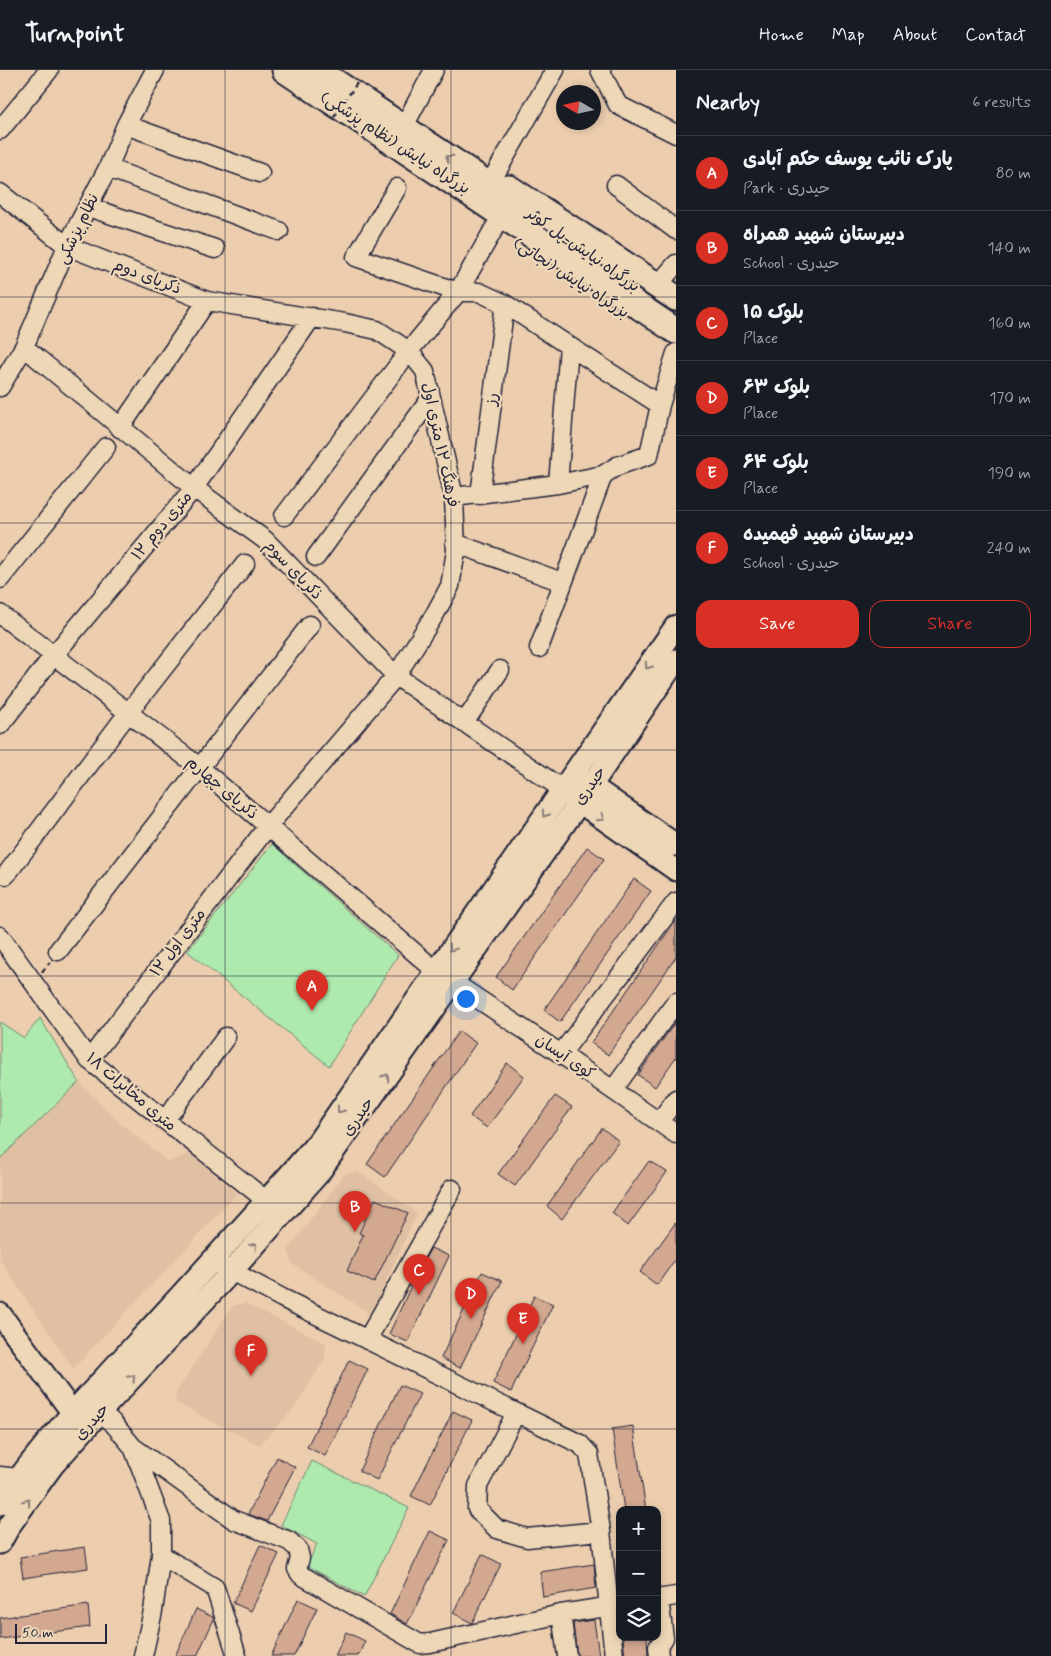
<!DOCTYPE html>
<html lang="en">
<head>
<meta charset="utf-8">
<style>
  :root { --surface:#171b24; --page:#20242c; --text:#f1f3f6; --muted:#9ea1a6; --line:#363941; --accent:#d93025 }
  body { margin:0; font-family:Mynerve,"Playpen Sans Arabic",sans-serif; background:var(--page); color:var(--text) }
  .controls { position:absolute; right:15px; bottom:15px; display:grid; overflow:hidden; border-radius:10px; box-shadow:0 2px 8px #0003 }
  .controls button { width:45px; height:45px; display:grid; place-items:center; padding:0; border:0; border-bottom:1px solid var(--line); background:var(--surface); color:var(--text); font:25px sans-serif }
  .compass { position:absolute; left:556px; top:15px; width:45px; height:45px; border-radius:50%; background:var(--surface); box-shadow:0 2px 8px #0003; rotate:279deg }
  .scale { position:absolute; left:15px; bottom:12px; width:92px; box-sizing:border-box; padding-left:5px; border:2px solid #22223b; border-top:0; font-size:14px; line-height:18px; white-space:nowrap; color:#22223b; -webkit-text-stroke:4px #edd7b6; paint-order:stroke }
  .you { position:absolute; left:465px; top:928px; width:18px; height:18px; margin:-12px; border:4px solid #fff; border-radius:50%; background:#1a73e8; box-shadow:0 0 0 8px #1a73e833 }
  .badge { display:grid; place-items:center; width:32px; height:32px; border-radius:50%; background:var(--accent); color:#fff; font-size:16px; font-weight:700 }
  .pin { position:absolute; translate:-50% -41px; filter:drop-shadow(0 1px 2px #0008) }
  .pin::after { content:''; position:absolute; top:26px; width:18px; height:15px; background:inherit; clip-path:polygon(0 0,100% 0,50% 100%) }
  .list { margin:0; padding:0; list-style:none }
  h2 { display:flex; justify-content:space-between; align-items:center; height:65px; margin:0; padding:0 20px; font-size:21px }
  h2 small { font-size:16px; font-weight:400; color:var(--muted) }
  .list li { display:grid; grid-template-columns:32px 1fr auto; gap:15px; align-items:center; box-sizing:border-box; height:75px; padding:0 20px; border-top:1px solid var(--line) }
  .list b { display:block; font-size:19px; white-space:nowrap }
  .list p { margin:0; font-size:16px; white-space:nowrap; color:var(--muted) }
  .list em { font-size:16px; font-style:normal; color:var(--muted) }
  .actions { display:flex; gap:10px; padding:15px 20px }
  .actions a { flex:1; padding:11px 0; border:1px solid var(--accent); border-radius:15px; text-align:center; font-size:18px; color:var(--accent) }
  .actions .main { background:var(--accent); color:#fff }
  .icon { flex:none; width:28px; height:28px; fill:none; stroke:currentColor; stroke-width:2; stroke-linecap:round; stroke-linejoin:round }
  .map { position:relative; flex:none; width:676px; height:1586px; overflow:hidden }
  header { display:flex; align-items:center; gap:30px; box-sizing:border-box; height:70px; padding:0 25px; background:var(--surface); border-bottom:1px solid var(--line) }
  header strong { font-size:24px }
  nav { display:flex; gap:28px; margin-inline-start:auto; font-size:18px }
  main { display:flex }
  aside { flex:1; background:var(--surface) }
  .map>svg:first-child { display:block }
</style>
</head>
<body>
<header>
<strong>Turnpoint</strong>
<nav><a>Home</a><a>Map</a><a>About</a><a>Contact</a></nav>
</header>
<main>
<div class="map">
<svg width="676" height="1586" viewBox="0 0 676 1586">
  <rect width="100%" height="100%" fill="#ecceae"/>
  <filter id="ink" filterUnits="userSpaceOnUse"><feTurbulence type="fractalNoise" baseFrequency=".02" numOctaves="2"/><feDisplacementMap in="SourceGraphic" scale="10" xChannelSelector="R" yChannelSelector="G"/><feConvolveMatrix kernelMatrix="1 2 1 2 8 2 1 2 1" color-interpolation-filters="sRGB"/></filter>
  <g filter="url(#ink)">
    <path fill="#e0c0a3" d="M 79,1012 L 120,1053 L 169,1092 L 191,1082 L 237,1124 L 73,1299 L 0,1190 L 0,1089 Z
      M 358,1101 L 417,1143 L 371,1244 L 292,1194 L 288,1180 L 344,1104 Z
      M 245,1233 L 326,1273 L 325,1289 L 293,1340 L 259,1375 L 176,1333 L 175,1324 L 232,1236 Z"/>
    <path fill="#aee9ae" stroke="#688674" d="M 272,774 L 398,885 L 329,996 L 187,881 Z
      M 40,948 L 79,1012 L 0,1089 L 0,952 L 24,968 Z
      M 312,1391 L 409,1438 L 364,1527 L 307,1496 L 317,1474 L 281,1455 Z"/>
    <path fill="#d3a890" stroke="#22223b" d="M 587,777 L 604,789 L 512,920 L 496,907 Z
      M 634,809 L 651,821 L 560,952 L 544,940 Z
      M 676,850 L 676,887 L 608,985 L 591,973 Z
      M 676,951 L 676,987 L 655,1017 L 638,1005 Z
      M 459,961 L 476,973 L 385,1107 L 367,1094 Z
      M 507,993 L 524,1006 L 487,1058 L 470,1046 Z
      M 555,1026 L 572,1037 L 515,1116 L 498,1104 Z
      M 602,1058 L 619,1071 L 562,1149 L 547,1136 Z
      M 649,1091 L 667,1102 L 628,1156 L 612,1143 Z
      M 375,1129 L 408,1143 L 374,1213 L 347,1201 L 363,1165 L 359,1163 Z
      M 676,1152 L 676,1188 L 657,1215 L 640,1202 Z
      M 431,1178 L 449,1186 L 408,1272 L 389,1264 L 418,1201 Z
      M 482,1202 L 502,1211 L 460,1298 L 441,1288 Z
      M 534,1226 L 553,1234 L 511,1322 L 493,1313 Z
      M 349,1290 L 368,1299 L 325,1386 L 307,1377 Z
      M 400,1315 L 420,1324 L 377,1410 L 359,1401 Z
      M 453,1341 L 472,1350 L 430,1435 L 411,1426 Z
      M 633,1356 L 646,1440 L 624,1440 L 612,1359 Z
      M 277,1387 L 295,1397 L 267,1451 L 248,1444 Z
      M 430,1461 L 449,1470 L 407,1554 L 390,1544 Z
      M 260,1475 L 279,1484 L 251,1541 L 233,1533 Z
      M 85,1477 L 88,1498 L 23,1508 L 20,1487 Z
      M 482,1484 L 501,1494 L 472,1553 L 453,1543 Z
      M 594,1494 L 596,1518 L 543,1527 L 540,1502 Z
      M 298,1529 L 317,1538 L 294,1586 L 271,1586 Z
      M 88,1535 L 90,1557 L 0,1569 L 0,1548 Z
      M 196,1539 L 213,1547 L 214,1549 L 197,1586 L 175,1586 Z
      M 594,1550 L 599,1586 L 577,1586 L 573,1553 Z
      M 346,1562 L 365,1571 L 358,1586 L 335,1586 Z
      M 623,1567 L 647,1567 L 648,1586 L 625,1586 Z"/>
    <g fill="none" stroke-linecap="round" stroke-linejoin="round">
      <defs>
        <path id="minor" d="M 600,0 L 618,35 L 676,64
          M 126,55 L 260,103
          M 403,58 L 434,0
          M 0,60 L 49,0
          M 108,98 L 279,161
          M 489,115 L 555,0
          M 616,115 L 676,160
          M 397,118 L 356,187 L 458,222 L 479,222 L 505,234 L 569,276 L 660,335
          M 0,123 L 67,176 L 207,231 L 345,253 L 377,260 L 409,281 L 425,301 L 454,427 L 456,481 L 450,516 L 435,544 L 396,606 L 268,756 L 89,990
          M 88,137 L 215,179
          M 658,215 L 676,194
          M 24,277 L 194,418 L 265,470 L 396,606 L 562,719
          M 0,317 L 24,277 L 67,176 L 108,98 L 126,55 L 155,0
          M 120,358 L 207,231
          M 558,414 L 569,276
          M 480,425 L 505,234
          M 454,427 L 558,414 L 603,405 L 617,396 L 649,385 L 660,335 L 676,283
          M 284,446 L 409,281 L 458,222 L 495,157
          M 455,473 L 562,512
          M 316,487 L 431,328
          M 0,509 L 106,377
          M 0,544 L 199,697 L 436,901 L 561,984 L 676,1064
          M 539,578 L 603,405
          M 464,653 L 500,600
          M 0,655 L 54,585 L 194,418 L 312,247
          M 6,805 L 128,643 L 245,494
          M 0,866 L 89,990 L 267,1131
          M 58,881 L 310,555
          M 561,984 L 676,832
          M 613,1020 L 676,932
          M 165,1050 L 226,967
          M 659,1052 L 676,1029
          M 220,1195 L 282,1228 L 580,1374 L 589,1384 L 601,1461 L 614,1586
          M 367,1270 L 452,1119
          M 100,1342 L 112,1352 L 133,1377 L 161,1451 L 161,1485 L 153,1541 L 143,1586
          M 516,1343 L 478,1416 L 477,1439 L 497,1459 L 527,1468 L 601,1461
          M 133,1377 L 234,1450 L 289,1471 L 298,1479 L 300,1488 L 297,1499 L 301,1505 L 420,1574 L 430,1573 L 561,1544 L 619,1535
          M 0,1406 L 18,1408
          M 161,1485 L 215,1518 L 237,1586
          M 659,1528 L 664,1568 L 658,1577 L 659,1586
          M 657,1529 L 676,1526
          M 561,1544 L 567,1586"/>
        <path id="major" d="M 580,708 L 676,775
          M 568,724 L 676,800
          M 0,1244 L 72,1342 L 85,1342
          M 0,1434 C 42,1373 94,1319 145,1264 C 203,1201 262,1137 318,1072 L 676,556
          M 0,1473 L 10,1455 L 53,1395 L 100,1342 L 231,1202 L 318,1104 L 591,716 L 676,590"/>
        <path id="highway" d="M 285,0 L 676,261
          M 317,0 L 519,135
          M 509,118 L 676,228"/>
      </defs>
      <use href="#minor" stroke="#22223b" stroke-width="21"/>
      <use href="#major" stroke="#22223b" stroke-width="25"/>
      <use href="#highway" stroke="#22223b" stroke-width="29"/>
      <path stroke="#22223b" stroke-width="2.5" stroke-dasharray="5 4" stroke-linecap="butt" d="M 42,902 L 50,892"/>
      <use href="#minor" stroke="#edd7b6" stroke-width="18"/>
      <use href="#major" stroke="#edd7b6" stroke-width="21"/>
      <use href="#highway" stroke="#edd7b6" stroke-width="25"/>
      <path stroke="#22223b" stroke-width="2.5" stroke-dasharray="5 4" stroke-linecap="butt" d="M 334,47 L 357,13"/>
    </g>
    <defs><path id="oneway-chevron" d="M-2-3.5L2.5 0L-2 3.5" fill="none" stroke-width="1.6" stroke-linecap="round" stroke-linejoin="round" transform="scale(1.25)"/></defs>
    <g stroke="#887c78">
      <use href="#oneway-chevron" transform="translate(449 88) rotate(-146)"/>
      <use href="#oneway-chevron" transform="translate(648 596) rotate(125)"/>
      <use href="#oneway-chevron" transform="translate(545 744) rotate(125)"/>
      <use href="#oneway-chevron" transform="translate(601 748) rotate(35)"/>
      <use href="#oneway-chevron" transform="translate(452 878) rotate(125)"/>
      <use href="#oneway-chevron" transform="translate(386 1007) rotate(-55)"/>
      <use href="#oneway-chevron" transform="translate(340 1040) rotate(125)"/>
      <use href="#oneway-chevron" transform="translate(254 1176) rotate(-48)"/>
      <use href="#oneway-chevron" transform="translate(132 1308) rotate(-47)"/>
      <use href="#oneway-chevron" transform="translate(27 1432) rotate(-54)"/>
    </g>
  </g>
  <path fill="none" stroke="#22223b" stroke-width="1" stroke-opacity="0.55" d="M 225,0 L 225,1586M 451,0 L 451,1586M 0,227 L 676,227M 0,453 L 676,453M 0,680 L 676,680M 0,906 L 676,906M 0,1133 L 676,1133M 0,1359 L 676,1359"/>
  <g text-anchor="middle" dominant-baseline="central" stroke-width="4.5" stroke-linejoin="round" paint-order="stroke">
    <g font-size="16" fill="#22223b" stroke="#edd7b6">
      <text transform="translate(395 73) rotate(33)">بزرگراه نیایش (نظام پزشکی)</text>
      <text transform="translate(78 159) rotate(-64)">نظام پزشکی</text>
      <text transform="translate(583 180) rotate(35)">بزرگراه نیایش-پل کوثر</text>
      <text transform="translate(147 207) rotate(21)">ذکریای دوم</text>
      <text transform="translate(571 208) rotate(33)">بزرگراه نیایش (نجاتی)</text>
      <text transform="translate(492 329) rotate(-82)">رز</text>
      <text transform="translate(440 375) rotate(78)">فرهنگ ۱۲ متری اول</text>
      <text transform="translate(162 456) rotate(-50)">۱۲ متری دوم</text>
      <text transform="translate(293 500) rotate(46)">ذکریای سوم</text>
      <text transform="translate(590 716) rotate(-55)">حیدری</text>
      <text transform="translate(222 718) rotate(40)">ذکریای چهارم</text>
      <text transform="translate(178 873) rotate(-53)">۱۲ متری اول</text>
      <text transform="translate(565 987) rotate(34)">کوی آیسان</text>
      <text transform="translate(131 1022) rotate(40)">۱۸ متری مخابرات</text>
      <text transform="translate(358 1047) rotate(-55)">حیدری</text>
      <text transform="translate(92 1352) rotate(-48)">حیدری</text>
    </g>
  </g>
</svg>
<div class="controls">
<button>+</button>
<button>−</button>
<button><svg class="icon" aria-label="layers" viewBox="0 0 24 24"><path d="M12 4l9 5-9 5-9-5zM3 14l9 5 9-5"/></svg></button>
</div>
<svg class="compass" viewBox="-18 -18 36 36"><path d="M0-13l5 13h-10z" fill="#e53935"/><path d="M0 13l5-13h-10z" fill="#9ea1a6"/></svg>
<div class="scale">50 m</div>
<div class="you"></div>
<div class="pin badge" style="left:312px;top:941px">A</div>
<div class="pin badge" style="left:355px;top:1162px">B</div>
<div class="pin badge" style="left:419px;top:1225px">C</div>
<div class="pin badge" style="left:471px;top:1249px">D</div>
<div class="pin badge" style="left:523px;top:1274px">E</div>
<div class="pin badge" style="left:251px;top:1306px">F</div>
</div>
<aside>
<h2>Nearby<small>6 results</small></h2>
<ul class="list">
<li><span class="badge">A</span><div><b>پارک نائب یوسف حکم آبادی</b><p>Park · حیدری</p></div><em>80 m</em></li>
<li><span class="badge">B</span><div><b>دبیرستان شهید همراه</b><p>School · حیدری</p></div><em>140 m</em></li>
<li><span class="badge">C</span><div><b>بلوک ۱۵</b><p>Place</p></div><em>160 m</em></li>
<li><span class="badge">D</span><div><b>بلوک ۶۳</b><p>Place</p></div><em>170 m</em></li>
<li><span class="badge">E</span><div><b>بلوک ۶۴</b><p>Place</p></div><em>190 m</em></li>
<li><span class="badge">F</span><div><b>دبیرستان شهید فهمیده</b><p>School · حیدری</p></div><em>240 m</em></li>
</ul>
<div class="actions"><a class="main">Save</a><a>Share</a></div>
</aside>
</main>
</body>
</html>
